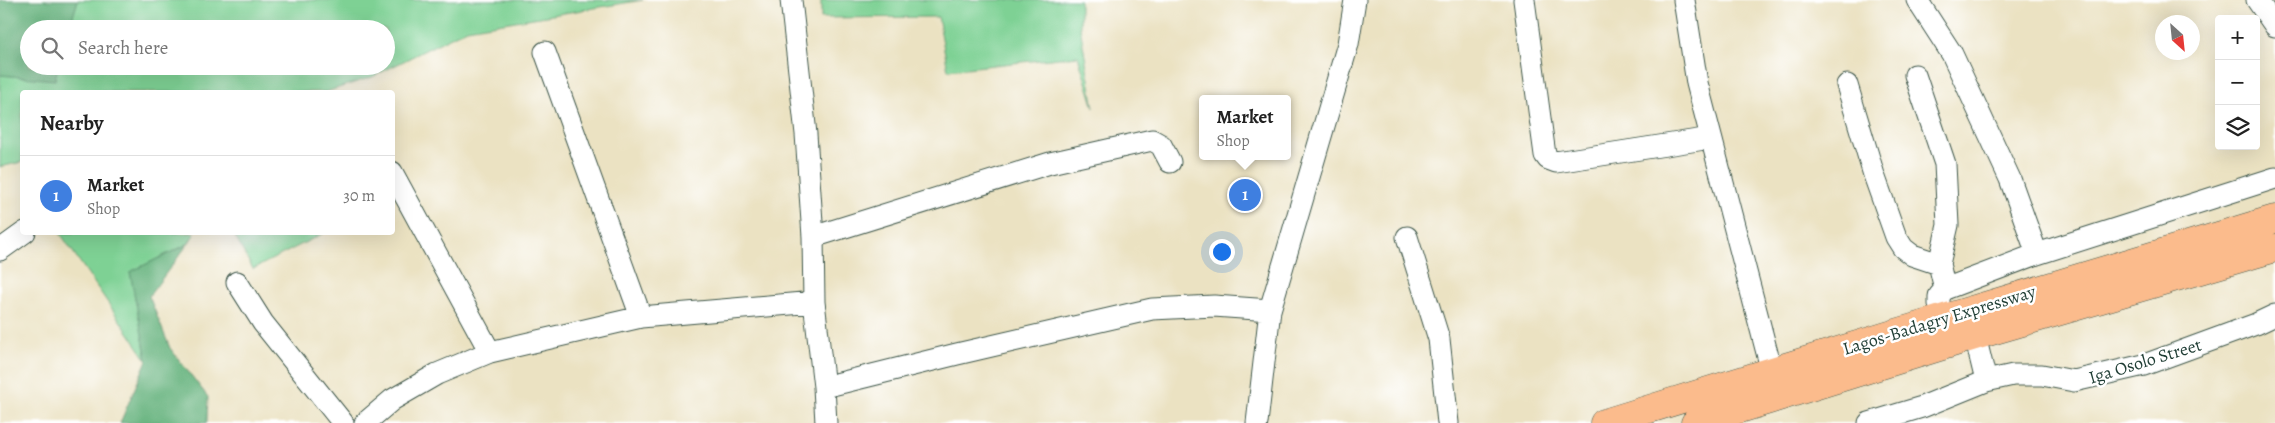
<!DOCTYPE html>
<html lang="en">
<head>
<meta charset="utf-8">
<style>
  :root { --surface:#fff; --page:#f2f2f2; --text:#222; --muted:#767676; --line:#e0e0e0; --accent:#b5179e }
  body { margin:0; font-family:Alegreya,serif; background:var(--page); color:var(--text) }
  .controls { position:absolute; right:15px; top:15px; display:grid; overflow:hidden; border-radius:5px; box-shadow:0 5px 20px #0002 }
  .controls button { width:45px; height:45px; display:grid; place-items:center; padding:0; border:0; border-bottom:1px solid var(--line); background:var(--surface); color:var(--text); font:25px sans-serif }
  .compass { position:absolute; left:2155px; top:15px; width:45px; height:45px; border-radius:50%; background:var(--surface); box-shadow:0 5px 20px #0002; rotate:153deg }
  .you { position:absolute; left:1221px; top:251px; width:18px; height:18px; margin:-12px; border:4px solid #fff; border-radius:50%; background:#1a73e8; box-shadow:0 0 0 8px #1a73e833 }
  .badge { display:grid; place-items:center; width:32px; height:32px; border-radius:50%; background:var(--accent); color:#fff; font-size:16px; font-weight:700 }
  .pin { position:absolute; translate:-50% -50%; border:2px solid #fff; box-shadow:0 1px 5px #0006 }
  .popup { position:absolute; left:1199px; top:95px; width:92px; height:65px; box-sizing:border-box; display:grid; place-content:center; border-radius:5px; background:var(--surface); filter:drop-shadow(0 1px 4px #0005); font-size:16px; white-space:nowrap; color:var(--muted) }
  .popup b { font-size:19px; color:var(--text) }
  .popup::after { content:''; position:absolute; left:50%; top:100%; margin-left:-10px; border:10px solid transparent; border-top-color:var(--surface) }
  .list { margin:0; padding:0; list-style:none }
  h2 { display:flex; justify-content:space-between; align-items:center; height:65px; margin:0; padding:0 20px; font-size:21px }
  h2 small { font-size:16px; font-weight:400; color:var(--muted) }
  .list li { display:grid; grid-template-columns:32px 1fr auto; gap:15px; align-items:center; box-sizing:border-box; height:80px; padding:0 20px; border-top:1px solid var(--line) }
  .list b { display:block; font-size:19px; white-space:nowrap }
  .list p { margin:0; font-size:16px; white-space:nowrap; color:var(--muted) }
  .list em { font-size:16px; font-style:normal; color:var(--muted) }
  .icon { flex:none; width:28px; height:28px; fill:none; stroke:currentColor; stroke-width:2; stroke-linecap:round; stroke-linejoin:round }
  .map { position:relative; flex:none; width:2275px; height:423px; overflow:hidden }
  .search { position:absolute; background:var(--surface); box-shadow:0 5px 20px #0002; left:20px; top:20px; width:375px; height:55px; display:flex; align-items:center; gap:12px; box-sizing:border-box; padding:0 18px; border-radius:28px; color:var(--muted); font-size:19px }
  .panel { position:absolute; background:var(--surface); box-shadow:0 5px 20px #0002; left:20px; top:90px; width:375px; height:145px; border-radius:5px }
  .map>svg:first-child { display:block }
</style>
</head>
<body>
<div class="map">
<svg width="2275" height="423" viewBox="0 0 2275 423">
  <rect width="100%" height="100%" fill="#fff"/>
  <filter id="ink" filterUnits="userSpaceOnUse"><feTurbulence type="fractalNoise" baseFrequency=".02" numOctaves="2"/><feDisplacementMap in="SourceGraphic" scale="10" xChannelSelector="R" yChannelSelector="G"/><feConvolveMatrix kernelMatrix="1 2 1 2 8 2 1 2 1" color-interpolation-filters="sRGB"/></filter>
  <filter id="wash" filterUnits="userSpaceOnUse"><feTurbulence type="fractalNoise" baseFrequency=".0096" numOctaves="4" result="noise"/><feDisplacementMap in="SourceGraphic" scale="20" xChannelSelector="R" yChannelSelector="G"/><feGaussianBlur stdDeviation="1.12" result="paint"/><feColorMatrix in="noise" values="0 0 0 0 0 0 0 0 0 0 0 0 0 0 0 0 0 1.4 0 .05"/><feComposite in="paint" operator="in"/></filter>
  <g filter="url(#wash)">
    <rect width="100%" height="100%" fill="#ebe2c2"/>
    <path fill="#7ed194" stroke="#4e8764" d="M 78,0 L 643,0 L 467,29 L 372,77 L 326,92 L 22,92 L 22,162 L 0,167 L 0,75 L 54,79 L 58,66 L 386,66 L 386,29 L 69,29 Z
      M 821,0 L 1080,0 L 1080,27 L 1094,108 L 1078,56 L 948,70 L 938,17 L 821,18 Z
      M 60,233 L 195,233 L 188,244 L 130,272 L 147,360 Z
      M 233,233 L 324,233 L 253,269 Z"/>
    <path fill="#66b37e" stroke="#427859" d="M 0,0 L 78,0 L 69,29 L 29,29 L 29,66 L 58,66 L 55,80 L 0,75 Z
      M 188,244 L 149,296 L 170,348 L 208,397 L 207,423 L 120,423 L 147,360 L 130,272 Z"/>
  </g>
  <g filter="url(#ink)">
    <g fill="none" stroke-linecap="round" stroke-linejoin="round">
      <defs>
        <path id="minor" d="M 791,0 L 806,134 L 813,237 L 814,302 L 824,387 L 826,423
          M 1524,0 L 1545,155 L 1548,159 L 1556,162 L 1711,138
          M 1684,0 L 1697,83 L 1772,372
          M 1917,0 L 1952,54 L 2010,179 L 2037,254
          M 2257,0 L 2275,26
          M 545,52 L 641,317
          M 1915,75 L 1945,164 L 1948,225 L 1939,264 L 1945,289
          M 1847,85 L 1874,175 L 1896,237 L 1903,248 L 1912,255 L 1939,264
          M 392,172 L 490,352
          M 813,237 L 1050,163 L 1152,140 L 1161,145 L 1170,162
          M 1407,237 L 1439,339 L 1448,423
          M 0,250 L 25,232
          M 237,282 L 263,323 L 343,423
          M 1945,318 L 1939,304 L 1939,296 L 1945,289 L 2037,254 L 2275,178
          M 1975,336 L 1986,381
          M 824,387 L 957,354 L 1152,309 L 1214,306 L 1270,310
          M 365,423 L 392,400 L 437,374 L 490,352 L 641,317 L 814,302
          M 1257,423 L 1270,310 L 1348,44 L 1355,0
          M 1869,423 L 1922,407 L 1986,381 L 2013,375 L 2042,375 L 2074,381 L 2144,365 L 2256,324 L 2275,315"/>
        <path id="highway" d="M 1604,423 L 1945,318 L 2275,219
          M 1695,423 L 1975,336 L 2275,248"/>
      </defs>
      <use href="#minor" stroke="#3e5649" stroke-width="23"/>
      <use href="#highway" stroke="#3e5649" stroke-width="29"/>
      <use href="#minor" stroke="#fff" stroke-width="21"/>
      <use href="#highway" stroke="#fbbb8c" stroke-width="28"/>
    </g>
  </g>
  <g text-anchor="middle" dominant-baseline="central" stroke-width="5" stroke-linejoin="round" paint-order="stroke">
    <g font-size="18" fill="#1f3d34" stroke="#fff">
      <text transform="translate(1939 320) rotate(-17)">Lagos-Badagry Expressway</text>
      <text transform="translate(2145 361) rotate(-17)">Iga Osolo Street</text>
    </g>
  </g>
</svg>
<div class="controls">
<button>+</button>
<button>−</button>
<button><svg class="icon" aria-label="layers" viewBox="0 0 24 24"><path d="M12 4l9 5-9 5-9-5zM3 14l9 5 9-5"/></svg></button>
</div>
<svg class="compass" viewBox="-18 -18 36 36"><path d="M0-13l5 13h-10z" fill="#e53935"/><path d="M0 13l5-13h-10z" fill="#767676"/></svg>
<div class="you"></div>
<div class="pin badge" style="left:1245px;top:195px;background:#3f7fe0">1</div>
<div class="popup"><b>Market</b>Shop</div>
<div class="search"><svg class="icon" aria-label="search" viewBox="0 0 24 24"><circle cx="10" cy="10" r="6"/><path d="M15 15l6 6"/></svg>Search here</div>
<section class="panel">
<h2>Nearby<small></small></h2>
<ul class="list">
<li><span class="badge" style="background:#3f7fe0">1</span><div><b>Market</b><p>Shop</p></div><em>30 m</em></li>
</ul>
</section>
</div>
</body>
</html>
